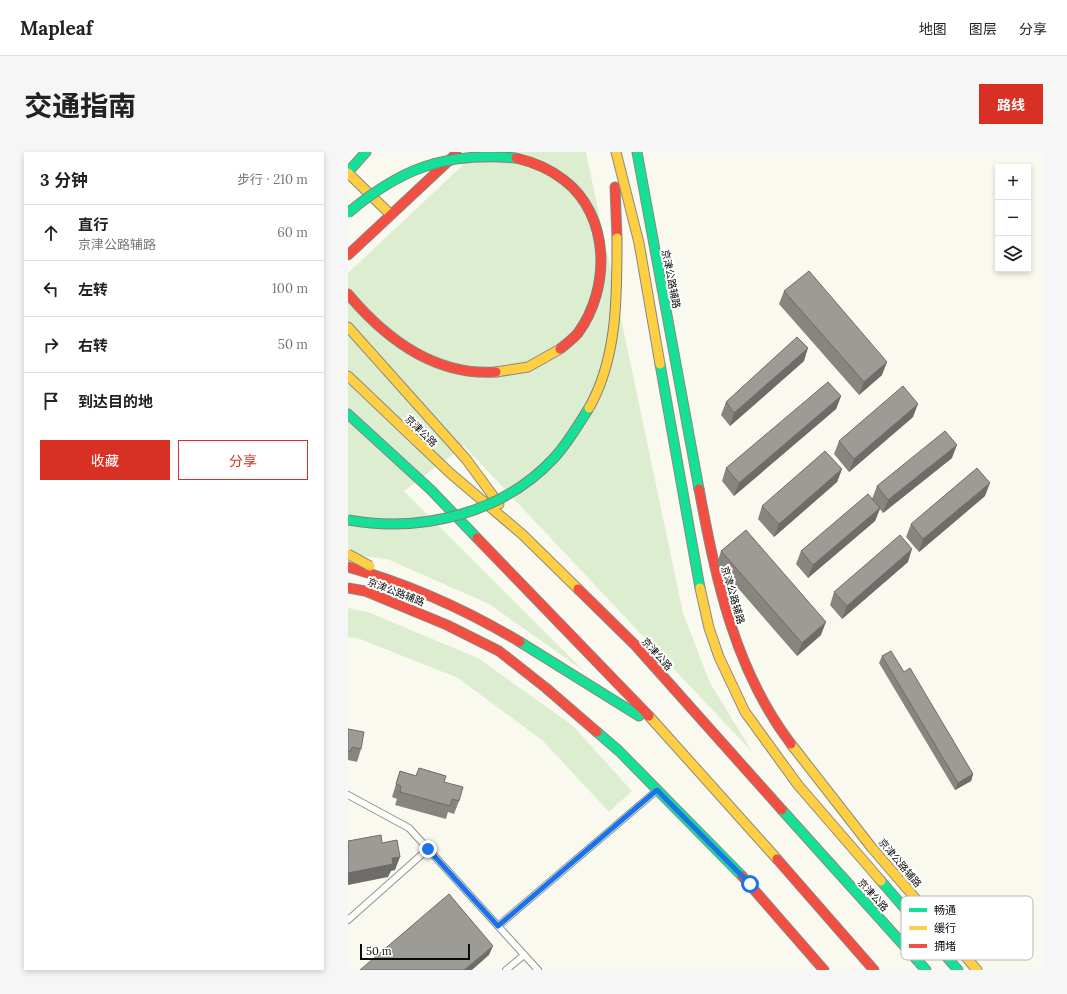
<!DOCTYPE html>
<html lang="zh">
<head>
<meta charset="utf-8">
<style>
  :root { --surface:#fff; --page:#f6f6f6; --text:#222; --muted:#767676; --line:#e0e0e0; --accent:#d93025 }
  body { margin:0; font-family:Lora,"Noto Sans SC",serif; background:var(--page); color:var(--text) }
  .controls { position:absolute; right:12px; top:12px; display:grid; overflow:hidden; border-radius:0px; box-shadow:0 2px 6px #0003 }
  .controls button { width:36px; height:36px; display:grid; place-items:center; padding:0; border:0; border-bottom:1px solid var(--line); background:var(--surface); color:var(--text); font:20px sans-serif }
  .scale { position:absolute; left:12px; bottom:10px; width:110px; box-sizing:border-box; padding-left:4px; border:2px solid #0b0b0b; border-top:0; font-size:11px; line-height:14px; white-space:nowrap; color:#0b0b0b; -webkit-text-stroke:3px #fff; paint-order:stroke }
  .stop { position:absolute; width:12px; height:12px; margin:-9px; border:3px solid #1a73e8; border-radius:50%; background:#fff }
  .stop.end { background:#1a73e8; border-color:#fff; box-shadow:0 1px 4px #0008 }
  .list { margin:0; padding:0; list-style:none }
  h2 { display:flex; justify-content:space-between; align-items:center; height:52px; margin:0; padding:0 16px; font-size:17px }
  h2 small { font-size:13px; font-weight:400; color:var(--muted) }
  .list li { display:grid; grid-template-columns:26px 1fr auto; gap:12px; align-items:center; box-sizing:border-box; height:56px; padding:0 16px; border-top:1px solid var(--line) }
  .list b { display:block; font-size:15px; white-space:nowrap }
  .list p { margin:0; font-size:13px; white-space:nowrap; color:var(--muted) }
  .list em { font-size:13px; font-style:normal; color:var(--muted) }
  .actions { display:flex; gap:8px; padding:12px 16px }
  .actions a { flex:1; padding:9px 0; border:1px solid var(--accent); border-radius:0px; text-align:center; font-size:14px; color:var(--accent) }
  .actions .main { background:var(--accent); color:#fff }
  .icon { flex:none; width:22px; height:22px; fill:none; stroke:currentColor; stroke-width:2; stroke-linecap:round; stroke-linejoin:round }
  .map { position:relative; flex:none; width:695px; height:818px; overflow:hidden; border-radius:0px }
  header { display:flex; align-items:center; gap:24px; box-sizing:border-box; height:56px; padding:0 20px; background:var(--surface); border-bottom:1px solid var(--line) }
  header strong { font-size:19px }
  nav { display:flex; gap:22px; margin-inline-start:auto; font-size:14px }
  .intro { display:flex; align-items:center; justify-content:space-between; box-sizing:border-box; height:96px; padding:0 24px }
  h1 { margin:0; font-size:28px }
  .button { padding:10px 18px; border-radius:0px; background:var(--accent); color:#fff; font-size:14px; font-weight:700 }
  main { display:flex; gap:24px; padding:0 24px }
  aside { flex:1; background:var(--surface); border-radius:0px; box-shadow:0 2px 6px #0003 }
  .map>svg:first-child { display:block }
</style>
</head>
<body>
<header>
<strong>Mapleaf</strong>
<nav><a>地图</a><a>图层</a><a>分享</a></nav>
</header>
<div class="intro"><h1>交通指南</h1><a class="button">路线</a></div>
<main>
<aside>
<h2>3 分钟<small>步行 · 210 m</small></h2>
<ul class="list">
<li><svg class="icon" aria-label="ahead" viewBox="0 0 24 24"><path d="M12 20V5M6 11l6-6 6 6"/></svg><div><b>直行</b><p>京津公路辅路</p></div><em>60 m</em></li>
<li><svg class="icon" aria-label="left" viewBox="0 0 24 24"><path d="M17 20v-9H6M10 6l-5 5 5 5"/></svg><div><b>左转</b></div><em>100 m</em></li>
<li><svg class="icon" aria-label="right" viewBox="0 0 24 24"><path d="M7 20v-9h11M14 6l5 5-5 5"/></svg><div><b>右转</b></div><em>50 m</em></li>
<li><svg class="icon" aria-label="arrive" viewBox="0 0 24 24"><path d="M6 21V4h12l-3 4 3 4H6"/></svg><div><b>到达目的地</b></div></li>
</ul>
<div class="actions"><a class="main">收藏</a><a>分享</a></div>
</aside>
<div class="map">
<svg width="695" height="818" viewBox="0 0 695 818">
  <rect width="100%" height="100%" fill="#faf9ef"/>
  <path fill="#ddeed0" d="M 134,0 L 238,0 L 335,461 L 362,531 L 405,601 L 116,294 L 56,339 L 236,519 L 141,452 L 39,407 L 0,402 L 0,121 L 116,12 Z
    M 0,456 L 20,460 L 130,506 L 224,573 L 284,639 L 261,660 L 195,589 L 110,526 L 12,487 L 0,485 Z"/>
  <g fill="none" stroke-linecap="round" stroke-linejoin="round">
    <defs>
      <path id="lane" d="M 0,643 L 61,676 L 150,774
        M 0,768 L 80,697
        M 158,818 L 176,803
        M 190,818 L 150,774 L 307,640"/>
      <path id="fast" d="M 289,0 L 351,337
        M 0,20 L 18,0
        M 312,212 L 352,436
        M 0,262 L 83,338 L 129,386
        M 172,490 L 291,564
        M 249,580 L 271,599 L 394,724
        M 434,658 L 578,818
        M 533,729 L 610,818"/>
      <path id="slow" d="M 268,0 L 291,91 L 312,212
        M 0,21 L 43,63
        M 0,175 L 118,307 L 151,352
        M 148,220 L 180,215 L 212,197
        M 0,224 L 102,321 L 175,383 L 230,437
        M 352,436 L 361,476 L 371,505 L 397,560 L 450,633 L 533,729
        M 301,564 L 429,707
        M 443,592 L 524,696 L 629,818"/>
      <path id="jam" d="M 267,35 L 269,86
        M 0,103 L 108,2
        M 0,142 C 37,186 87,224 148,220
        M 351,337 C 368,427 386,517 443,592
        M 129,386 L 301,564
        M 0,415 C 61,432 117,457 172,490
        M 0,436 L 17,439 L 99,473 L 151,499 L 198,536 L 249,580
        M 230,437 L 287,493 L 434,658
        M 429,707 L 526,818
        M 394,724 L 476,818"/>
    </defs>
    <use href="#lane" stroke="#93928e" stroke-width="8"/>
    <use href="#fast" stroke="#898984" stroke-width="11"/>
    <use href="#slow" stroke="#898984" stroke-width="11"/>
    <use href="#jam" stroke="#898984" stroke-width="11"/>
    <use href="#lane" stroke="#fefefd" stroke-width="6"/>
    <use href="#fast" stroke="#16e098" stroke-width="9"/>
    <use href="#slow" stroke="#ffcf43" stroke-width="9"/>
    <use href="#jam" stroke="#f24e42" stroke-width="9"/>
    <defs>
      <path id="fast-bridge" d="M 0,61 C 53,16 97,0 168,6
        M 0,368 C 73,381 154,362 206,306 C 220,291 230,273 241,256"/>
      <path id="slow-bridge" d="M 241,256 C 270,205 269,142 269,86
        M 0,402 L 22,414"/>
      <path id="jam-bridge" d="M 168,6 C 185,10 202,17 216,28 C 262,63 263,136 230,181 C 225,187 218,192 212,197"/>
    </defs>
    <use href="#fast-bridge" stroke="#807f7b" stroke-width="11" stroke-linecap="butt"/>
    <use href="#slow-bridge" stroke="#807f7b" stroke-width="11" stroke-linecap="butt"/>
    <use href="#jam-bridge" stroke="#807f7b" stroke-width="11" stroke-linecap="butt"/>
    <use href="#fast-bridge" stroke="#16e098" stroke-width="9"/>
    <use href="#slow-bridge" stroke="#ffcf43" stroke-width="9"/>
    <use href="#jam-bridge" stroke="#f24e42" stroke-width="9"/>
  </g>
  <path fill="#868580" d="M 436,139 L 534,223 L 511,243 L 431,152 Z
    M 456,209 L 382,274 L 373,263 L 378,250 Z
    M 493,244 L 488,257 L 386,344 L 374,329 L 378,316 Z
    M 565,265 L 501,320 L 486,302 L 491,289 Z
    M 604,306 L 535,361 L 532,357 L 527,369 L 460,426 L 448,412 L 453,399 L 524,347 L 529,334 Z
    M 494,317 L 489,330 L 426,385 L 410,367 L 414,354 Z
    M 637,344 L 571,400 L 558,385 L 563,372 Z
    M 373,399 L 473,483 L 449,504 L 369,412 Z
    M 560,410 L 494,467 L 482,453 L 486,440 Z
    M 534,504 L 556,520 L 625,622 L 623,629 L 607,638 L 531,511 Z
    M 0,577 L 13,597 L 9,610 L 0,608 Z
    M 71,616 L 96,630 L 111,649 L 106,662 L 100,660 L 98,667 L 47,653 L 49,647 L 44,645 L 52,619 L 68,624 Z"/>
  <path fill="#6d6c68" d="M 460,196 L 456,209 L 382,274 L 386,261 Z
    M 539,210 L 534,223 L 511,243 L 516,230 Z
    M 493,244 L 488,257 L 386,344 L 391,331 Z
    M 570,252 L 565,265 L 501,320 L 506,307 Z
    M 609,293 L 604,306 L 535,361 L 540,348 Z
    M 494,317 L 489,330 L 426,385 L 431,372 Z
    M 642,331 L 637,344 L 571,400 L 575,387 Z
    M 532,356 L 527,369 L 460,426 L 465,413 Z
    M 564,397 L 560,410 L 494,467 L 499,454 Z
    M 478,470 L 473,483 L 449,504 L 454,491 Z
    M 625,622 L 623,629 L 607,638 L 610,631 Z
    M 52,705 L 47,718 L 43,719 L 40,725 L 0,733 L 0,721 L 44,706 Z
    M 145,794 L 141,803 L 124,818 L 116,818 Z"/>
  <path fill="#9c9b95" stroke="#6d6c68" d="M 461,119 L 539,210 L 516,230 L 436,139 Z
    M 449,185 L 460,196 L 386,261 L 378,250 Z
    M 480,230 L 493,244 L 391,331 L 378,316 Z
    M 555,234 L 570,252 L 506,307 L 491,289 Z
    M 597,279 L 609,293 L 540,348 L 529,334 Z
    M 477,299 L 494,317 L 431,372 L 414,354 Z
    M 629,316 L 642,331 L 575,387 L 563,372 Z
    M 520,342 L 532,356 L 465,413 L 453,399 Z
    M 398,378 L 478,470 L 454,491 L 373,399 Z
    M 552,383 L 564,397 L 499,454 L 486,440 Z
    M 543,499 L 556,520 L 562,516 L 625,622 L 610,631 L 534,504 Z
    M 0,577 L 16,580 L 13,597 L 4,595 L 3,599 L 0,599 Z
    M 71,616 L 98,624 L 96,630 L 115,635 L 111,649 L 104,647 L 102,654 L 52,640 L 53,634 L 48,632 L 52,619 L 68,624 Z
    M 33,683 L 34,691 L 49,688 L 52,705 L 44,706 L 45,712 L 0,721 L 0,700 L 1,700 L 0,689 Z
    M 101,742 L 145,794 L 116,818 L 12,818 Z"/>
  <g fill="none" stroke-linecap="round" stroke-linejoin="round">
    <path stroke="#1a73e8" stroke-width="5" d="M 80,697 L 150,774 L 309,638 L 402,732"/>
  </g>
  <g text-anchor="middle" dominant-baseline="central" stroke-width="4" stroke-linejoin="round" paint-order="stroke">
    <g font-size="10" fill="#0b0b0b" stroke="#fff">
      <text transform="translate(323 127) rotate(79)">京津公路辅路</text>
      <text transform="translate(73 279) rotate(44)">京津公路</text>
      <text transform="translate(48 440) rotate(21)">京津公路辅路</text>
      <text transform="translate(385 443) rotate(74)">京津公路辅路</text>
      <text transform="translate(309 502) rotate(48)">京津公路</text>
      <text transform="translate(552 711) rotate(50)">京津公路辅路</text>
      <text transform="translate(525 743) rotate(48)">京津公路</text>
    </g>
  </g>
  <rect x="553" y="744" width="132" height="64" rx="6" fill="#fff" stroke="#b6b6b6" stroke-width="1"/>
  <rect x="561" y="756" width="18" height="4" fill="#16e098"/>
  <rect x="561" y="774" width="18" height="4" fill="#ffcf43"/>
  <rect x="561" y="792" width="18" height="4" fill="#f24e42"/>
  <g font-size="11" fill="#0b0b0b">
    <text x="586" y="762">畅通</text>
    <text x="586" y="780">缓行</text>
    <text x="586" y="798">拥堵</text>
  </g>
</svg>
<div class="controls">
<button>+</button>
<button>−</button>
<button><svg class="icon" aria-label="layers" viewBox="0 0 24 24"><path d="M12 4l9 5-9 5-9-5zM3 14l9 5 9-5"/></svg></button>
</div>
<div class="scale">50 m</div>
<div class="stop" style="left:402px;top:732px"></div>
<div class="stop end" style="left:80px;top:697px"></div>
</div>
</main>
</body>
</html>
